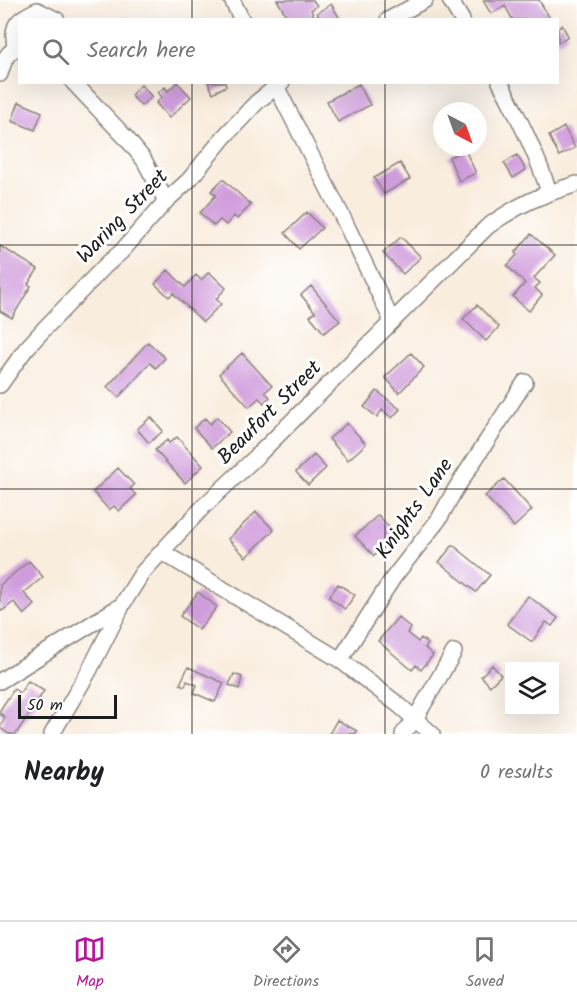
<!DOCTYPE html>
<html lang="en">
<head>
<meta charset="utf-8">
<style>
  :root { --surface:#fff; --page:#f6f6f6; --text:#202124; --muted:#757577; --line:#e0e0e0; --accent:#b5179e }
  body { margin:0; font-family:Kalam,sans-serif; background:var(--page); color:var(--text) }
  .controls { position:absolute; right:18px; bottom:18px; display:grid; overflow:hidden; border-radius:0px; box-shadow:0 6px 24px #0002 }
  .controls button { width:54px; height:54px; display:grid; place-items:center; padding:0; border:0; border-bottom:2px solid var(--line); background:var(--surface); color:var(--text); font:30px sans-serif }
  .compass { position:absolute; left:433px; top:102px; width:54px; height:54px; border-radius:50%; background:var(--surface); box-shadow:0 6px 24px #0002; rotate:139deg }
  .scale { position:absolute; left:18px; bottom:15px; width:99px; box-sizing:border-box; padding-left:6px; border:3px solid #1c1c1c; border-top:0; font-size:16px; line-height:21px; white-space:nowrap; color:#1c1c1c; -webkit-text-stroke:4px #fff; paint-order:stroke }
  .list { margin:0; padding:0; list-style:none }
  h2 { display:flex; justify-content:space-between; align-items:center; height:78px; margin:0; padding:0 24px; font-size:26px }
  h2 small { font-size:20px; font-weight:400; color:var(--muted) }
  .icon { flex:none; width:33px; height:33px; fill:none; stroke:currentColor; stroke-width:2; stroke-linecap:round; stroke-linejoin:round }
  .map { position:relative; flex:none; width:577px; height:734px; overflow:hidden }
  .search { position:absolute; background:var(--surface); box-shadow:0 6px 24px #0002; left:18px; right:18px; top:18px; height:66px; display:flex; align-items:center; gap:15px; box-sizing:border-box; padding:0 21px; border-radius:0px; color:var(--muted); font-size:22px }
  .sheet { height:186px; background:var(--surface) }
  nav { display:flex; justify-content:space-around; align-items:center; box-sizing:border-box; height:84px; border-top:2px solid var(--line); background:var(--surface); font-size:16px; color:var(--muted) }
  nav a { display:grid; justify-items:center; gap:3px }
  nav .on { color:var(--accent) }
  .map>svg:first-child { display:block }
</style>
</head>
<body>
<div class="map">
<svg width="577" height="734" viewBox="0 0 577 734">
  <rect width="100%" height="100%" fill="#fff"/>
  <filter id="ink" filterUnits="userSpaceOnUse"><feTurbulence type="fractalNoise" baseFrequency=".0167" numOctaves="2"/><feDisplacementMap in="SourceGraphic" scale="12" xChannelSelector="R" yChannelSelector="G"/><feConvolveMatrix kernelMatrix="1 2 1 2 8 2 1 2 1" color-interpolation-filters="sRGB"/></filter>
  <filter id="wash" filterUnits="userSpaceOnUse"><feTurbulence type="fractalNoise" baseFrequency=".008" numOctaves="4" result="noise"/><feDisplacementMap in="SourceGraphic" scale="24" xChannelSelector="R" yChannelSelector="G"/><feGaussianBlur stdDeviation="1.35" result="paint"/><feColorMatrix in="noise" values="0 0 0 0 0 0 0 0 0 0 0 0 0 0 0 0 0 1.4 0 .05"/><feComposite in="paint" operator="in"/></filter>
  <g filter="url(#wash)">
    <rect width="100%" height="100%" fill="#f9edde"/>
    <g id="blocks">
      <path fill="#d09ddc" d="M 277,0 L 313,0 L 317,6 L 311,10 L 314,16 L 309,20 L 289,20 Z
        M 483,0 L 539,0 L 551,20 L 513,20 L 505,6 L 491,14 Z
        M 331,4 L 339,17 L 335,20 L 321,20 L 317,13 Z
        M 562,25 L 568,36 L 558,43 L 558,28 Z
        M 177,82 L 191,97 L 169,118 L 156,103 L 162,97 L 158,93 L 165,87 L 168,91 Z
        M 208,82 L 225,82 L 226,86 L 213,93 Z
        M 359,84 L 370,105 L 338,122 L 327,101 Z
        M 141,85 L 152,97 L 141,106 L 131,95 Z
        M 19,102 L 42,112 L 35,130 L 12,121 Z
        M 564,127 L 575,148 L 559,156 L 549,136 Z
        M 465,150 L 476,173 L 459,181 L 449,157 Z
        M 517,155 L 526,170 L 513,178 L 504,163 Z
        M 400,163 L 410,179 L 384,194 L 374,178 Z
        M 223,179 L 251,205 L 237,219 L 234,216 L 226,225 L 220,220 L 214,226 L 200,213 L 216,195 L 211,191 Z
        M 307,212 L 322,228 L 299,249 L 285,233 Z
        M 531,234 L 555,255 L 534,278 L 540,283 L 535,288 L 542,295 L 529,311 L 513,297 L 525,283 L 507,266 L 517,255 L 515,253 Z
        M 401,237 L 421,257 L 403,274 L 383,253 Z
        M 0,246 L 38,269 L 28,284 L 31,286 L 12,318 L 0,311 Z
        M 168,270 L 185,287 L 196,275 L 201,280 L 209,272 L 226,288 L 216,299 L 221,304 L 203,322 L 173,293 L 169,297 L 155,284 Z
        M 311,286 L 340,321 L 324,333 L 310,316 L 315,312 L 301,295 Z
        M 477,305 L 499,327 L 486,341 L 463,319 Z
        M 148,342 L 165,358 L 156,368 L 150,363 L 119,397 L 107,387 Z
        M 242,353 L 272,386 L 265,392 L 270,397 L 264,403 L 259,398 L 249,407 L 219,374 Z
        M 411,353 L 424,367 L 399,393 L 385,377 Z
        M 377,391 L 400,409 L 392,418 L 382,410 L 377,417 L 364,407 Z
        M 151,417 L 163,431 L 149,443 L 137,429 Z
        M 217,417 L 230,432 L 212,448 L 194,428 L 205,418 L 210,424 Z
        M 347,423 L 366,444 L 348,460 L 329,439 Z
        M 177,437 L 203,466 L 185,483 L 155,450 L 167,440 L 169,443 Z
        M 314,455 L 326,468 L 308,485 L 296,472 Z
        M 118,468 L 134,485 L 130,489 L 136,495 L 119,511 L 114,506 L 109,510 L 93,492 Z
        M 504,479 L 532,510 L 514,527 L 485,496 Z
        M 256,512 L 274,530 L 246,557 L 228,539 Z
        M 378,515 L 396,535 L 374,556 L 355,536 Z
        M 453,545 L 490,575 L 476,592 L 439,562 Z
        M 29,561 L 43,577 L 24,593 L 35,605 L 24,615 L 14,602 L 2,611 L 0,609 L 0,585 Z
        M 338,584 L 355,595 L 345,609 L 329,597 Z
        M 198,592 L 217,607 L 199,630 L 180,616 Z
        M 528,596 L 558,618 L 552,626 L 546,622 L 532,642 L 507,624 Z
        M 398,617 L 411,628 L 407,633 L 418,642 L 421,638 L 428,644 L 425,648 L 433,655 L 421,670 L 416,665 L 412,670 L 378,641 Z
        M 492,665 L 501,675 L 490,686 L 481,676 Z
        M 188,667 L 224,683 L 215,702 L 194,693 L 197,685 L 187,681 L 185,686 L 180,684 Z
        M 234,674 L 242,677 L 239,689 L 229,685 Z
        M 28,681 L 44,691 L 16,734 L 9,734 L 0,728 L 5,717 L 0,714 L 0,710 L 14,689 L 20,693 Z
        M 337,720 L 357,731 L 355,734 L 329,734 Z"/>
    </g>
  </g>
  <g filter="url(#ink)">
    <use href="#blocks" fill-opacity="0" stroke="#8a847d" stroke-width="1.5"/>
    <g fill="none" stroke-linecap="round" stroke-linejoin="round">
      <defs>
        <path id="minor" d="M 232,0 L 242,20
          M 450,0 L 462,20
          M 388,20 L 425,0
          M 15,49 C 12,24 15,21 37,10 L 57,20
          M 0,74 C 4,61 6,51 20,47
          M 73,82 L 127,139 L 144,160 L 166,201
          M 274,82 L 345,222 L 392,321
          M 500,82 C 519,118 537,154 549,192
          M 0,385 L 25,350 L 45,328 L 107,264 L 121,252 L 166,201 L 189,180 L 224,137 L 257,102 L 282,82
          M 162,552 L 340,660 L 400,706 L 432,734
          M 340,660 L 393,578 L 439,519 L 455,490 L 525,382
          M 0,681 L 122,605 L 142,573 L 204,506 L 256,457 L 487,227 C 519,204 540,195 577,184
          M 52,734 L 89,671 L 121,608
          M 403,734 L 415,719 L 454,652"/>
      </defs>
      <use href="#minor" stroke="#8a847d" stroke-width="18"/>
      <use href="#minor" stroke="#fff" stroke-width="15"/>
    </g>
  </g>
  <path fill="none" stroke="#1c1c1c" stroke-width="1.5" stroke-opacity="0.55" d="M 192,0 L 192,20M 385,0 L 385,20M 192,82 L 192,734M 385,82 L 385,734M 0,245 L 577,245M 0,489 L 577,489"/>
  <g text-anchor="middle" dominant-baseline="central" stroke-width="6" stroke-linejoin="round" paint-order="stroke">
    <g font-size="21" fill="#1c1c1c" stroke="#fff">
      <text transform="translate(123 217) rotate(-46)">Waring Street</text>
      <text transform="translate(270 413) rotate(-45)">Beaufort Street</text>
      <text transform="translate(415 509) rotate(-55)">Knights Lane</text>
    </g>
  </g>
</svg>
<div class="controls">
<button><svg class="icon" aria-label="layers" viewBox="0 0 24 24"><path d="M12 4l9 5-9 5-9-5zM3 14l9 5 9-5"/></svg></button>
</div>
<svg class="compass" viewBox="-18 -18 36 36"><path d="M0-13l5 13h-10z" fill="#e53935"/><path d="M0 13l5-13h-10z" fill="#757577"/></svg>
<div class="scale">50 m</div>
<div class="search"><svg class="icon" aria-label="search" viewBox="0 0 24 24"><circle cx="10" cy="10" r="6"/><path d="M15 15l6 6"/></svg>Search here</div>
</div>
<section class="sheet">
<h2>Nearby<small>0 results</small></h2>
<ul class="list">
</ul>
</section>
<nav>
<a class="on"><svg class="icon" aria-label="map" viewBox="0 0 24 24"><path d="M3 6l6-2 6 2 6-2v14l-6 2-6-2-6 2zM9 4v14M15 6v14"/></svg>Map</a>
<a><svg class="icon" aria-label="directions" viewBox="0 0 24 24"><path d="M12 3l9 9-9 9-9-9zM9 14v-3h6M13 9l2 2-2 2"/></svg>Directions</a>
<a><svg class="icon" aria-label="saved" viewBox="0 0 24 24"><path d="M7 4h10v16l-5-4-5 4z"/></svg>Saved</a>
</nav>
</body>
</html>
